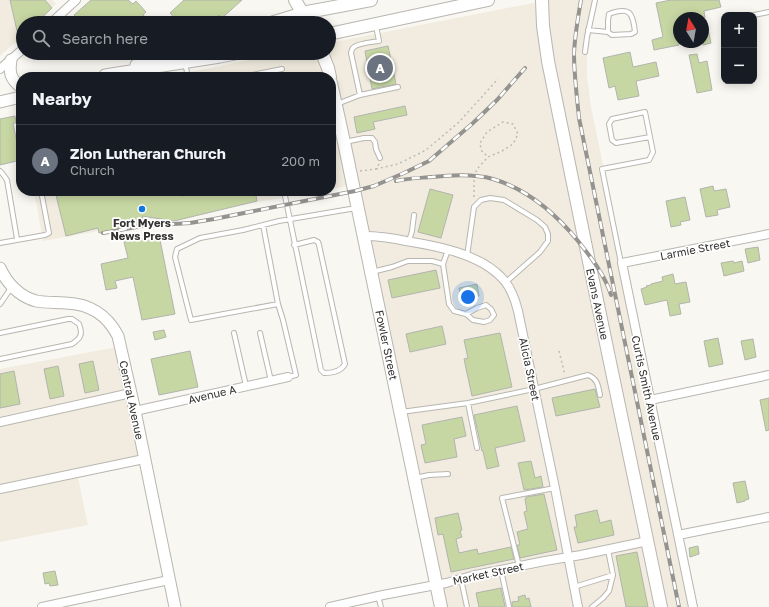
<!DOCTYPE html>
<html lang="en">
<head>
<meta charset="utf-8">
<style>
  :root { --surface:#171b24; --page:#20242c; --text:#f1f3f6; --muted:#9ea1a6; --line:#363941; --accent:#1078e0 }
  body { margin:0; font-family:"Golos Text",sans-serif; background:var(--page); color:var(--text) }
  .controls { position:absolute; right:12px; top:12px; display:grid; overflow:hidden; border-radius:8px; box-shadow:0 2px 10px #0003 }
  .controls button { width:36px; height:36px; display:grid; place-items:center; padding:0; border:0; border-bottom:1px solid var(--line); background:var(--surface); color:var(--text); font:20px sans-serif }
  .compass { position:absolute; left:673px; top:12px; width:36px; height:36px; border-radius:50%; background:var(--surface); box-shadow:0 2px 10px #0003; rotate:349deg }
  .you { position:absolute; left:468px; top:297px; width:14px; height:14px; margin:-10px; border:3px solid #fff; border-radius:50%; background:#1a73e8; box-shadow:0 0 0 6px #1a73e833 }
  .badge { display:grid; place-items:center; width:26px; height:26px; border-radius:50%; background:var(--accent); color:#fff; font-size:13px; font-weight:700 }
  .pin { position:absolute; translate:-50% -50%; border:2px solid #fff; box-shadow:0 1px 4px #0006 }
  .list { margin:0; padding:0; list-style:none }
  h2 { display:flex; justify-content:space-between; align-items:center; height:52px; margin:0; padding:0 16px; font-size:17px }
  h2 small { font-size:13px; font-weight:400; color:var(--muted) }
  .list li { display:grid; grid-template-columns:26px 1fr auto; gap:12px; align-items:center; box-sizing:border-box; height:72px; padding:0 16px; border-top:1px solid var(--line) }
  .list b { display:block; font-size:15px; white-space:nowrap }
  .list p { margin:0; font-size:13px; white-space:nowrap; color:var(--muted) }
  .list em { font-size:13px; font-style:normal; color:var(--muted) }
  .icon { flex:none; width:22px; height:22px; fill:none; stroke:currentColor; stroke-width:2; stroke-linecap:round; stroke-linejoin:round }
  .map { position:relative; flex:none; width:769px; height:607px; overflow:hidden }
  .search { position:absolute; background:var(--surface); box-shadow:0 2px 10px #0003; left:16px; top:16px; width:320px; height:44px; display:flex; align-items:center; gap:10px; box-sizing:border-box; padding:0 14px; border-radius:22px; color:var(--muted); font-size:15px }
  .panel { position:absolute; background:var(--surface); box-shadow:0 2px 10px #0003; left:16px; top:72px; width:320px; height:124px; border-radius:16px }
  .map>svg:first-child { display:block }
</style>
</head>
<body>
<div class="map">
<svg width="769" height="607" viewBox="0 0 769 607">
  <rect width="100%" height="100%" fill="#f9f7f1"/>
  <path fill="#f1ecdf" d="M 0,0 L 52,0 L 56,4 L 36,23 L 23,23 L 23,35 L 0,56 Z
    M 546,0 L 596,0 L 589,26 L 587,56 L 587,76 L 591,107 L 695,607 L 666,607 L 552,60 Z
    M 538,2 L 643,537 L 571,552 L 522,310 L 518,296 L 513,284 L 506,275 L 499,268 L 490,262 L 468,252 L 428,240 L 378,231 L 367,231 L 326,53 L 329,53 L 329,43 Z
    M 283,53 L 317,53 L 325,77 L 166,77 Z
    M 331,102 L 349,186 L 331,189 Z
    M 34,191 L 319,191 L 43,241 Z
    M 369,241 L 377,241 L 427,249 L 466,260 L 486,270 L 494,276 L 500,281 L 506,289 L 510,299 L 514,312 L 563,553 L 474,571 L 440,579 Z
    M 117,347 L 126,389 L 0,417 L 0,369 Z
    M 128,398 L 139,455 L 0,485 L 0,427 Z
    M 78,478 L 88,525 L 0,542 L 0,494 Z
    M 644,546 L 657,607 L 583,607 L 573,561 Z
    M 565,563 L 574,607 L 446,607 L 442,588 L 476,580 Z"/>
  <path fill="#c6d7a3" stroke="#b2b4ae" d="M 10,0 L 45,0 L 52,8 L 36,23 L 23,23 L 23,44 L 20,44 Z
    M 91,0 L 128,0 L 133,4 L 136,1 L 146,12 L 143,15 L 147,18 L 141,23 L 82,23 L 74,15 Z
    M 184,0 L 242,0 L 222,18 L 219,15 L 211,23 L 179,23 L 170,13 Z
    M 671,0 L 719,0 L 721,7 L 704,11 L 705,18 L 679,18 L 679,45 L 654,50 L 652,40 L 663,37 L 656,3 Z
    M 706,20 L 711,43 L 703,45 L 703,21 Z
    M 388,46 L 396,84 L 372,89 L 365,51 Z
    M 630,52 L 633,67 L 656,62 L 659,76 L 636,81 L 639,96 L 618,100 L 615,86 L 609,88 L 603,58 Z
    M 697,54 L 699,63 L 707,61 L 712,90 L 697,93 L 689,55 Z
    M 405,106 L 407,115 L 373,122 L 375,129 L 357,133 L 354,117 Z
    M 15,116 L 16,123 L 13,123 L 17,143 L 21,142 L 21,160 L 0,165 L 0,119 Z
    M 713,186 L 714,191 L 726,189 L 730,207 L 717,210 L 718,215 L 706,217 L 700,189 Z
    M 430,189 L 453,195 L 441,238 L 418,232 Z
    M 55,191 L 181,191 L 182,196 L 205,191 L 255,191 L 257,201 L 174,221 L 142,216 L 144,223 L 99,233 L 98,228 L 66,236 Z
    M 685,197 L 690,220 L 680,222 L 681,225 L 671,227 L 666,201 Z
    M 159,235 L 175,314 L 142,320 L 133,277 L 115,281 L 117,288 L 106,290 L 101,264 L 128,258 L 124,242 Z
    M 758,247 L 760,260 L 748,263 L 745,249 Z
    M 733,261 L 734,263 L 742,261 L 744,271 L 724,276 L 721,263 Z
    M 436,270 L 440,288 L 392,298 L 388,280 Z
    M 673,274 L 675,284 L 686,282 L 690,302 L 679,304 L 681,314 L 670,316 L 667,300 L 645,305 L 641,289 L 647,287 L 646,286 L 651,285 L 651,284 L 663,281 L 662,277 Z
    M 477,284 L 479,296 L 461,299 L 459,288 Z
    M 442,326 L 446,344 L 410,352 L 406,334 Z
    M 164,330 L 166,337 L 155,340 L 153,332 Z
    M 500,333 L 512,387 L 472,396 L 464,359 L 468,358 L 464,340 Z
    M 718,338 L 723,364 L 709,367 L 704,341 Z
    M 753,339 L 756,357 L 745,360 L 741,341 Z
    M 190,351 L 198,387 L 159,395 L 151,359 Z
    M 93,361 L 99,390 L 85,393 L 79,364 Z
    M 58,366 L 64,396 L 50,399 L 44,369 Z
    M 14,371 L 20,404 L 0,408 L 0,374 Z
    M 595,389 L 600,407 L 556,416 L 552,398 Z
    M 769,398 L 769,430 L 766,431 L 760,400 Z
    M 517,406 L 525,441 L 495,448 L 499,466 L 487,469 L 483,451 L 482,451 L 474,415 Z
    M 462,417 L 466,436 L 454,439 L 457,457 L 425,463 L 421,445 L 426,444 L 422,425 Z
    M 531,461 L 535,478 L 541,476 L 543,487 L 524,490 L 518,463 Z
    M 745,481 L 749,499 L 745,500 L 745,501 L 737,503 L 733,483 Z
    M 544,494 L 557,550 L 520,558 L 517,545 L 520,545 L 517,532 L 528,529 L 524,512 L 527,511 L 525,499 L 526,499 L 526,497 Z
    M 597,510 L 600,523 L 611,520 L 614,535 L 578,543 L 574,527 L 577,527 L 575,515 Z
    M 458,513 L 462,530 L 460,531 L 462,537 L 456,539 L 459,553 L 477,549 L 478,554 L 511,547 L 514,559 L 451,572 L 443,534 L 438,535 L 435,518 Z
    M 698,546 L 699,554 L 690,557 L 689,548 Z
    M 637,552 L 648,607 L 626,607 L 616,556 Z
    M 55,571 L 58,585 L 50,586 L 49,583 L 45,584 L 43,573 Z
    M 501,588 L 505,607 L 479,607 L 476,593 Z
    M 525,595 L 526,599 L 529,598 L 531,607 L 512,607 L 512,602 L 519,601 L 518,597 Z"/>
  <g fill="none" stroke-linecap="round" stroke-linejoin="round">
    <defs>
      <path id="lane" d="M 754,15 L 769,12
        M 588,30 L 608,32 L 612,35 L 631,34 L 635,32 C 633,13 630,6 609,14 L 608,21 L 608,32
        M 585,52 L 587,37 L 595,0
        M 724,52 L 724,44
        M 138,53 L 139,63
        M 185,63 L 188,77
        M 242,77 L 282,69
        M 360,95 L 398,87
        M 337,104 L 360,95 L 351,53 C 352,50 351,49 354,47 C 359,43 373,42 379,41 L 376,26
        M 345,142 L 364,138 L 372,138 L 375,142 L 376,149 L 380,158
        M 0,171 L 2,173 L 7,180 L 17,239
        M 284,191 L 321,370 L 324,373 C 332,373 341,372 345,364 L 319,245 L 318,242 L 314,240 L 294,245
        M 263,225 L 278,304
        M 409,241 L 412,231 L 414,215
        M 0,243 L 45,235 L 49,233 L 41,191
        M 467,256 L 474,207 L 481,200 L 490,198 L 504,200 L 537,220 L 545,227 L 548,234 L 548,241 L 540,252 L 506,282
        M 621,263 L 602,169 L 649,160 L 653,152 L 645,112 L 612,119 L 609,124 L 612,140 L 616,143 L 650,137
        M 443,264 L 448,250
        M 372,272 L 392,267 L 408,261 L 432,261 L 443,264 L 449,304 L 454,311 L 466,314 L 473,320 L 484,322 L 490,320 L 494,315 L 491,309 L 486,305 L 477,308 L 466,314
        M 0,304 L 11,288
        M 0,333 L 68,319 L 72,319 L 79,324 C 83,334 81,338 72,344 L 0,359
        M 234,333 L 246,386
        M 260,333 L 271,381
        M 288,377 L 296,375 L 283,320 L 278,304 L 191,320 L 175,257 L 177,249 L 200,238 L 243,230 L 279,221 L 356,208
        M 468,403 L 477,448
        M 401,412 L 468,403 L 534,389 L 588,375 C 598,379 598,386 600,395
        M 415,478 L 429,475 L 448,474
        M 519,566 L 502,498 L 555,488
        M 501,570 L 509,607
        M 461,579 L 467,607
        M 574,587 L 613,575 L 608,550
        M 378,596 L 381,607
        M 592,607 L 603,598 L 609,591 L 613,575"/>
      <path id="street" d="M 51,23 L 76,0
        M 0,69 L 23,49
        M 364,236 C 378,236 392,238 406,241 C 437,246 480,254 502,278 C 511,287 515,299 518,311 L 555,488 L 578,607
        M 650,400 L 769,375
        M 135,411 L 288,377
        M 0,422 L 131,393
        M 0,489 L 144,459
        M 678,535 L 769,517
        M 42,607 L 169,580
        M 330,607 L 383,595 L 446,583 L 475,575 L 545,561 L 581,555 L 648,541
        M 693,607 L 622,263 L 769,234"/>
      <path id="secondary" d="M 269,23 L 302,13
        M 11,60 C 9,72 10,79 21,87
        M 136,65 L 172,53
        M 105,75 L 220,57 L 240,53
        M 0,102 L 21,97
        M 0,268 C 7,283 19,296 36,301 C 46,303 56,302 66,303 C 91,304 107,315 118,336 L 135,411 L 175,607"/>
      <path id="primary" d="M 295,0 L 308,23
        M 542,0 L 543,26 L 548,61 L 587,252 L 661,607
        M 302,13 L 371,0
        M 329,34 L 488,0
        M 322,53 L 328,68 L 330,77
        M 331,83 L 344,142 L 441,607"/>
    </defs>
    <use href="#lane" stroke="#b8b6b0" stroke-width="6"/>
    <use href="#street" stroke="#b8b6b0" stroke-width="10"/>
    <use href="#secondary" stroke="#b8b6b0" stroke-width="13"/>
    <use href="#primary" stroke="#b8b6b0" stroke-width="14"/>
    <path stroke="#bcbbb6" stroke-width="1.5" stroke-dasharray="2 3" stroke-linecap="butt" d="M 376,169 L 398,164 L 426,150 L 459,122 L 498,79
      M 360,171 L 376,169 L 379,164
      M 474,197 L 474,177 L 477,169 L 488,157 L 502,151 L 513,144 L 518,134 L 513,124 L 503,122 L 487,132 L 480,143 L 481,150 L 488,157
      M 559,351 L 565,375"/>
    <use href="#lane" stroke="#fff" stroke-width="4"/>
    <use href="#street" stroke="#fff" stroke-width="8"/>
    <use href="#secondary" stroke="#fff" stroke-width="11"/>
    <use href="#primary" stroke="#fff" stroke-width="12"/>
    <defs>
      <path id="rail" d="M 581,0 C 578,17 575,35 574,53 C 574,75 577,97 579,118 L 679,607
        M 396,181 C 408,178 420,178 432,177 C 451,175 475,174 493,179 C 527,189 556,214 578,241 C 590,256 605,275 611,295
        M 103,233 L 142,226 L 190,223 L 214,219 L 355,191 L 374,186 L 404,173 L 429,161 L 473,123 L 497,100 L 525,68"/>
    </defs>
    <use href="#rail" stroke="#95938f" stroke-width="4"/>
    <use href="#rail" stroke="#fff" stroke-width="2.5" stroke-dasharray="8" stroke-linecap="butt"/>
  </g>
  <circle fill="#1078e0" stroke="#fff" stroke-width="1.5" cx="142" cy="209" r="4"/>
  <g text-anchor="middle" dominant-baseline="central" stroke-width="3.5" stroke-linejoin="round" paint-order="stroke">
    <g font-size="11" font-weight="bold" fill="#333230" stroke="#fff">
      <text x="142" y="222">Fort Myers<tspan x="142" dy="13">News Press</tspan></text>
    </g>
    <g font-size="11" fill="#333230" stroke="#fff">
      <text transform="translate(695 249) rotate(-11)">Larmie Street</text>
      <text transform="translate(598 304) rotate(78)">Evans Avenue</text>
      <text transform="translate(387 345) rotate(78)">Fowler Street</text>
      <text transform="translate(530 369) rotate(78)">Alicia Street</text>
      <text transform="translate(647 388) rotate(78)">Curtis Smith Avenue</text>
      <text transform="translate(212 394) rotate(-13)">Avenue A</text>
      <text transform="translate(132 400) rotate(78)">Central Avenue</text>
      <text transform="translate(488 573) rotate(-12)">Market Street</text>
    </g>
  </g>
</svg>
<div class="controls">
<button>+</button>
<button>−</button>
</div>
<svg class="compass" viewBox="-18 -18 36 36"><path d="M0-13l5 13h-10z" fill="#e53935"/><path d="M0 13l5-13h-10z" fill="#9ea1a6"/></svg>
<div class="you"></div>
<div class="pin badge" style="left:380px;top:68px;background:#6b7280">A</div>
<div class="search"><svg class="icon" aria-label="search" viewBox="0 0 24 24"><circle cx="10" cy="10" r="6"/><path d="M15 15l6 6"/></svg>Search here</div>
<section class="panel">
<h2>Nearby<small></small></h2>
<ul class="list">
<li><span class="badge" style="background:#6b7280">A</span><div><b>Zion Lutheran Church</b><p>Church</p></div><em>200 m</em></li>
</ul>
</section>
</div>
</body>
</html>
